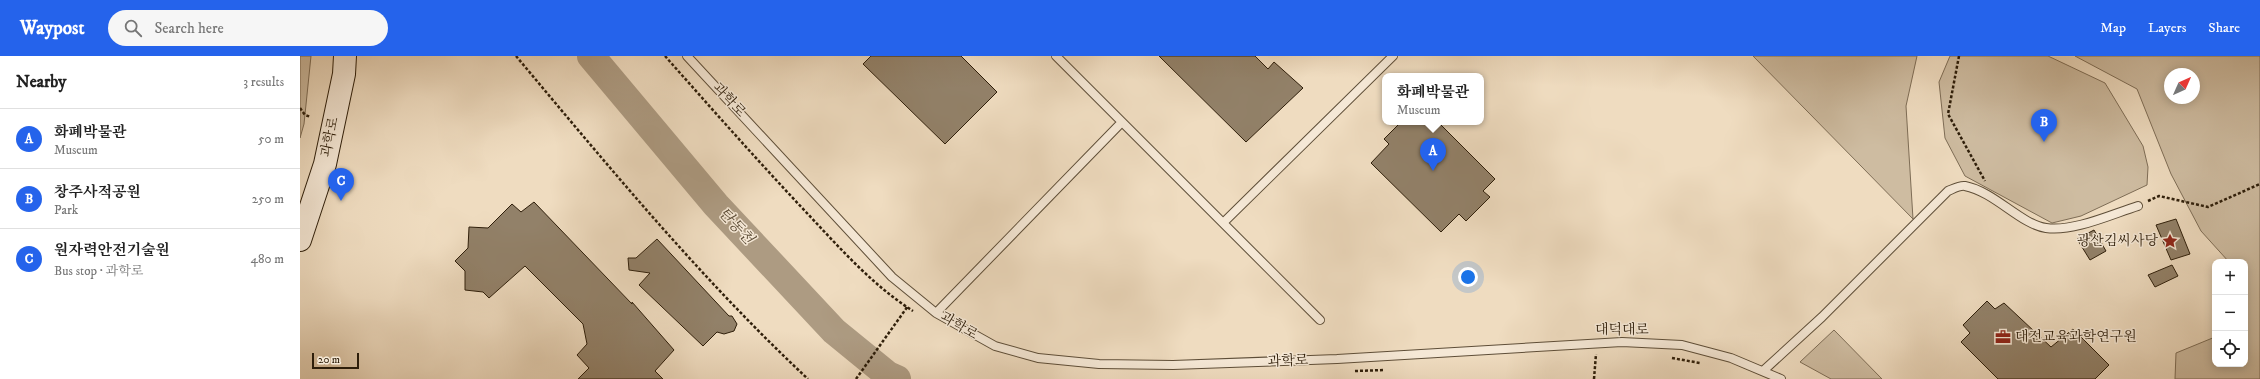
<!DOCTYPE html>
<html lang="en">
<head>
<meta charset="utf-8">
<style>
  :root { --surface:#fff; --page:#f6f6f6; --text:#222; --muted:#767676; --line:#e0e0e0; --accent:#2563eb }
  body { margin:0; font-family:"IM FELL DW Pica","Noto Serif KR",serif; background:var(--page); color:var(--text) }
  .controls { position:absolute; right:12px; bottom:12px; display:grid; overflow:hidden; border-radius:8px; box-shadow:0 2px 10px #0003 }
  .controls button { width:36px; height:36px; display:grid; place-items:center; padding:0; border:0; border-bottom:1px solid var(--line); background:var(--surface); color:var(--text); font:20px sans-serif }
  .compass { position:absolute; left:1864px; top:12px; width:36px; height:36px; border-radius:50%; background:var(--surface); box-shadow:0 2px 10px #0003; rotate:45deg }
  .scale { position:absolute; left:12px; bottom:10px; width:47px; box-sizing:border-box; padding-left:4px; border:2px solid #2e1e0a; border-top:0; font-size:11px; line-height:14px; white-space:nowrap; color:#2e1e0a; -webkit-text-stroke:3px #f5e8d6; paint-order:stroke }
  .you { position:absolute; left:1168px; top:221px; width:14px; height:14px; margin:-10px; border:3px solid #fff; border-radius:50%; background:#1a73e8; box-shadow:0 0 0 6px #1a73e833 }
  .badge { display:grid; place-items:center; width:26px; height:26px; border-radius:50%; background:var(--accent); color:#fff; font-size:13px; font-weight:700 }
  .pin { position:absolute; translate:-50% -33px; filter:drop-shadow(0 1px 2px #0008) }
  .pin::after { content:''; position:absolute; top:21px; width:14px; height:12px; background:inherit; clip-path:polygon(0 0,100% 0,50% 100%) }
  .popup { position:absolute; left:1082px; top:17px; width:102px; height:52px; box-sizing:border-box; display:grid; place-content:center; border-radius:8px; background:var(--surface); filter:drop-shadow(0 1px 3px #0005); font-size:13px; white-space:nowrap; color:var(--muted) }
  .popup b { font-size:15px; color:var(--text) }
  .popup::after { content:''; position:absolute; left:50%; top:100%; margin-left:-8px; border:8px solid transparent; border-top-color:var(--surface) }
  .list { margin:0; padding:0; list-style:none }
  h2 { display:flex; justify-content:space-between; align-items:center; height:52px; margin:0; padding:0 16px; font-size:17px }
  h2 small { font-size:13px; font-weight:400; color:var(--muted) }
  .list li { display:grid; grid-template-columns:26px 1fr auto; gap:12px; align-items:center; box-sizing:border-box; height:60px; padding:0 16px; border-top:1px solid var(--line) }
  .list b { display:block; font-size:15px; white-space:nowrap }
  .list p { margin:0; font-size:13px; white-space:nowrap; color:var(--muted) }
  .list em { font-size:13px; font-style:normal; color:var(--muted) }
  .icon { flex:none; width:22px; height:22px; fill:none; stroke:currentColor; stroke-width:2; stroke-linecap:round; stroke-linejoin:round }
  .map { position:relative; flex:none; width:1960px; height:323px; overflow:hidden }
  header { display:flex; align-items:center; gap:24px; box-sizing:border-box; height:56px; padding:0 20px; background:var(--accent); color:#fff }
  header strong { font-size:19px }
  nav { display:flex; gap:22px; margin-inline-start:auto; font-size:14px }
  .search { width:280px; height:36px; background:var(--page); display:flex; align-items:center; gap:10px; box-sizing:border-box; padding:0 14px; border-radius:22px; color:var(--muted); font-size:15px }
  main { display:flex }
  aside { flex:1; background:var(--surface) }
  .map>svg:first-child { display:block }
</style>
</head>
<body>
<header>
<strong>Waypost</strong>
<div class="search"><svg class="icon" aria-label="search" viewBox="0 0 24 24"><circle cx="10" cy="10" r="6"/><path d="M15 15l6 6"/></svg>Search here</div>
<nav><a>Map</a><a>Layers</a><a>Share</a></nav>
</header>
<main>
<aside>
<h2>Nearby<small>3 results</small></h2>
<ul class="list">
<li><span class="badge">A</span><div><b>화폐박물관</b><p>Museum</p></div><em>50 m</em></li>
<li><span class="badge">B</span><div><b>창주사적공원</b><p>Park</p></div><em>250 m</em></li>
<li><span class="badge">C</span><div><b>원자력안전기술원</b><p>Bus stop · 과학로</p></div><em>480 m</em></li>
</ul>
</aside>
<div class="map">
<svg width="1960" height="323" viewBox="0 0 1960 323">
  <rect width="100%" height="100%" fill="#efdcc0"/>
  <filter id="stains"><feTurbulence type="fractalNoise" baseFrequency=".005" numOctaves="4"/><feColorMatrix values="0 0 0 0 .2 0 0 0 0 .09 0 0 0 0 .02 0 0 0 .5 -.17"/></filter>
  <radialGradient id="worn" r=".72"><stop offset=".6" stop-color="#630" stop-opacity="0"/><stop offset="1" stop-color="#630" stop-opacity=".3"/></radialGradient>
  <path fill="#cebca1" stroke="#7e6d56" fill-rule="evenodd" d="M 0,0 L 11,0 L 4,68 L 0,82 Z
    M 1453,0 L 1617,0 L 1606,50 L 1613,163 Z
    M 1650,0 L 1748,0 L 1805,27 L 1843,90 L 1848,111 L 1847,129 L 1781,160 L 1752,167 L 1665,120 L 1645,82 L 1639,26 Z
    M 1775,0 L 1960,0 L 1960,323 L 1875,323 L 1876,297 L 1915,281 L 1915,308 L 1945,308 L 1945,206 L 1929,206 L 1901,175 L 1871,118 L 1837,33 ZM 1870,18 L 1894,18 L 1894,42 L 1870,42 Z
    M 1534,274 L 1582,323 L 1531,323 L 1500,306 Z"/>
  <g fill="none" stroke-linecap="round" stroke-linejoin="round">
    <path stroke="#ad9b82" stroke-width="28" d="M 291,0 L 416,149 L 534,275 L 588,319 L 597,323"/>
  </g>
  <path fill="#928169" stroke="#2e1e0a" d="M 571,0 L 661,0 L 697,36 L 645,88 L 563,8 Z
    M 859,0 L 955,0 L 968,13 L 974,6 L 1003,32 L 946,86 Z
    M 1101,66 L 1138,66 L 1195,123 L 1183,135 L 1190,141 L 1166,165 L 1159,158 L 1141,176 L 1071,107 L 1089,88 L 1084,83 Z
    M 234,146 L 332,248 L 332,246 L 374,294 L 355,315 L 363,323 L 278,323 L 289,312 L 277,299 L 287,288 L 283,268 L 225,210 L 189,242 L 183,236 L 165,234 L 165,215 L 155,205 L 168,192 L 169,171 L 188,172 L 212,148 L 221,156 Z
    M 1876,163 L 1890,198 L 1871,204 L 1856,169 Z
    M 1794,174 L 1806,195 L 1790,204 L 1777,183 Z
    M 357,183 L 429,260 L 432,260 L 437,268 L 434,275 L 424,278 L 417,276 L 403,290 L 339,229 L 350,217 L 329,214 L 328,202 L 336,202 Z
    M 1872,209 L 1878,220 L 1855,231 L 1848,219 Z
    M 1687,245 L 1695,253 L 1704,247 L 1751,291 L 1773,273 L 1809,309 L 1795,323 L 1698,323 L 1661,286 L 1670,277 L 1663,269 Z"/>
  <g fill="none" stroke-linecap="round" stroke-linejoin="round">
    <defs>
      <path id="service" d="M 387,0 L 592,221 L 636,257 L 695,290 L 738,302 L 799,308 L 873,309 L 1037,303 L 1322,286 L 1382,289 L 1431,302 L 1481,323
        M 756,0 L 1020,264
        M 923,167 L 1093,0
        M 636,257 L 822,66
        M 1463,315 L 1522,261 L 1648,135 C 1653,133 1660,129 1665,130 C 1695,136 1720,168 1746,172 C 1774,176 1812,158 1838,150"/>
      <path id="secondary" d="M 0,184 L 25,108 L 44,18 L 45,0"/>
    </defs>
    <use href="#service" stroke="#5e4e38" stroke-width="10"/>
    <use href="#secondary" stroke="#2e1e0a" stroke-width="24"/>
    <path stroke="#2e1e0a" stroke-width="2.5" stroke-dasharray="3 2" stroke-linecap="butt" d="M 216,0 C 309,111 402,224 508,323
      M 365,0 C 411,52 457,104 505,155 C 539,191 572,229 613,255
      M 1659,0 L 1648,58 L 1685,125
      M 0,52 L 5,59 L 11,61
      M 1848,145 L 1859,140 L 1908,151 L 1960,128
      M 1372,302 L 1400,307
      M 1055,315 L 1084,314
      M 556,323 L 608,250
      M 1294,323 L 1296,298"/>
    <use href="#service" stroke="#f5e8d6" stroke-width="8"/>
    <use href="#secondary" stroke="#f5e8d6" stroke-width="22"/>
  </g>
  <defs>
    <symbol id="sight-bare" viewBox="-9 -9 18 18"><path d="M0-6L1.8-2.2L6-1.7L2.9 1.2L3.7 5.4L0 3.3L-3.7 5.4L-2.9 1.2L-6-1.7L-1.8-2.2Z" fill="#8f2418" stroke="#f5e8d6" stroke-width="2.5" paint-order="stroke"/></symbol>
    <symbol id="office-bare" viewBox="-9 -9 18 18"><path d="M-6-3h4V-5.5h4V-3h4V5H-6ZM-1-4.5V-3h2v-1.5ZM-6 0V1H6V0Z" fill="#8f2418" stroke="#f5e8d6" stroke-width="2.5" paint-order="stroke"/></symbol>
  </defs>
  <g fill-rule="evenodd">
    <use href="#sight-bare" x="1859" y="174" width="22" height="22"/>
    <use href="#office-bare" x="1692" y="270" width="22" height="22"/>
  </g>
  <g text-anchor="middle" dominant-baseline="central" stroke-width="3" stroke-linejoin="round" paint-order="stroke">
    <g font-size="14" fill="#2e1e0a" stroke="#f5e8d6">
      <text transform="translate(429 44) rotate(47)">과학로</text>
      <text transform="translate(30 81) rotate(-78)">과학로</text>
      <text transform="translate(659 270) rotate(30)">과학로</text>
      <text x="1322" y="274">대덕대로</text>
      <text transform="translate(988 305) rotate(-2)">과학로</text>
    </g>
    <g font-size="14" fill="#2e1e0a" stroke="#f5e8d6" text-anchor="end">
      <text x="1858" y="185">광산김씨사당</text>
      <text x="1715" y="281" text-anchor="start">대전교육과학연구원</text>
    </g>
    <g font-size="15" font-style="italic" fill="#5a4a34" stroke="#f5e8d6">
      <text transform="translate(436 170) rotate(47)">탄동천</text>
    </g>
  </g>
  <rect width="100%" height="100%" filter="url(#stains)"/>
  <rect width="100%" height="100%" fill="url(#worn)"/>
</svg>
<div class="controls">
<button>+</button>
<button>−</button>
<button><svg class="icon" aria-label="locate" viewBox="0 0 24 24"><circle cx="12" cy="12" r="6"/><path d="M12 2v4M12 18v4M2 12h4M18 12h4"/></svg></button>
</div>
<svg class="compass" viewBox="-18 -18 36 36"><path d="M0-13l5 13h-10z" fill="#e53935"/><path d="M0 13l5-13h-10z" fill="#767676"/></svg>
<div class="scale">20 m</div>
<div class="you"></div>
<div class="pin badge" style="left:1133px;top:115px">A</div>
<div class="popup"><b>화폐박물관</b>Museum</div>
<div class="pin badge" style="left:1744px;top:86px">B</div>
<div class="pin badge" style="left:41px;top:145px">C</div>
</div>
</main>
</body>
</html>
